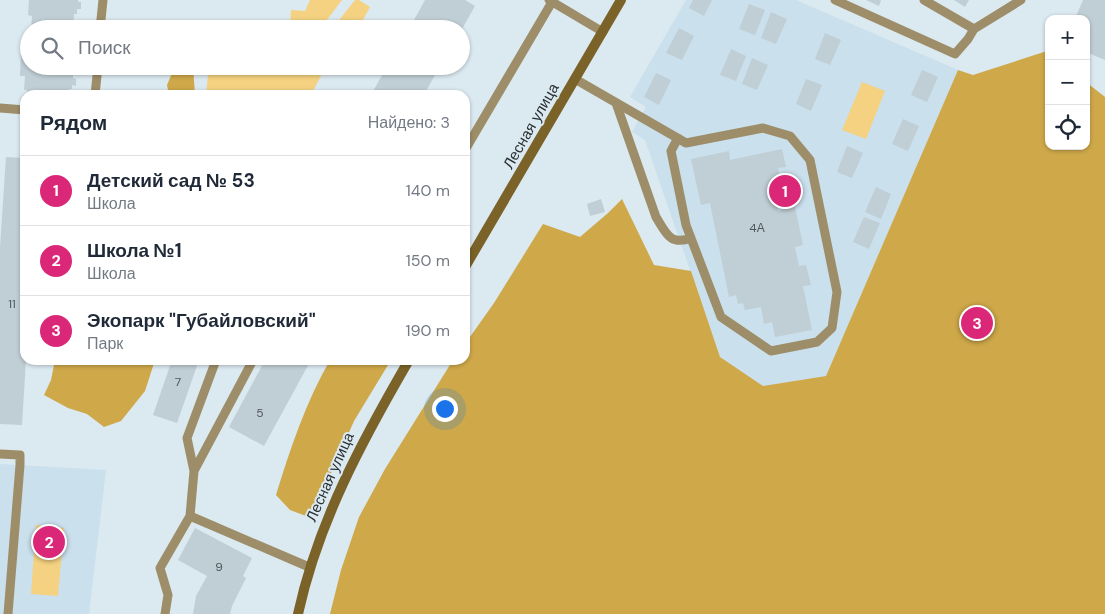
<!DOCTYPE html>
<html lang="ru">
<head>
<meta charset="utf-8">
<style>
  :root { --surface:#fff; --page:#f2f2f3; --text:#1f2937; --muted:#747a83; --line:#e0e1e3; --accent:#db2777 }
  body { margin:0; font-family:"DM Sans",sans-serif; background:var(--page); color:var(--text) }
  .controls { position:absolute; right:15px; top:15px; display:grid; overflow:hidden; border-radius:10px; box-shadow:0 1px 4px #0004 }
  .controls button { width:45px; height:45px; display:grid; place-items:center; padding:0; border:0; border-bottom:1px solid var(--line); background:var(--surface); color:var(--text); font:25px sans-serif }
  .you { position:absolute; left:444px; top:408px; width:18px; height:18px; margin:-12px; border:4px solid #fff; border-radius:50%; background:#1a73e8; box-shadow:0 0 0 8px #1a73e833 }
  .badge { display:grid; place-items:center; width:32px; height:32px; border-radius:50%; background:var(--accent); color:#fff; font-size:16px; font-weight:700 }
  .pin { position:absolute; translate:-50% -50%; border:2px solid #fff; box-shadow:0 1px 5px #0006 }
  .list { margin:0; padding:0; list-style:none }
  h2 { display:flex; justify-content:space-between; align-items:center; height:65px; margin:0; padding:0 20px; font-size:21px }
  h2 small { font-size:16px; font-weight:400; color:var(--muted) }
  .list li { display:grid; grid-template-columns:32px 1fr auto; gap:15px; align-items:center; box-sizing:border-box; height:70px; padding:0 20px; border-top:1px solid var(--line) }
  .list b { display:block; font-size:19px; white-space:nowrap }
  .list p { margin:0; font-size:16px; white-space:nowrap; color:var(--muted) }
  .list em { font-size:16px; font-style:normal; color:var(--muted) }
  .icon { flex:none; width:28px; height:28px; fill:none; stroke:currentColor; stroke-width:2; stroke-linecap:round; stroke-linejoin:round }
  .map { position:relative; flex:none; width:1105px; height:614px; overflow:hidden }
  .search { position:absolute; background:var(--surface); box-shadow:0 1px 4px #0004; left:20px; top:20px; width:450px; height:55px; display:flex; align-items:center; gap:12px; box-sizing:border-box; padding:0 18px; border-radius:28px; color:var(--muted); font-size:19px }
  .panel { position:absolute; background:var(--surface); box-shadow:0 1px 4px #0004; left:20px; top:90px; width:450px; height:275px; border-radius:15px }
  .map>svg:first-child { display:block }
</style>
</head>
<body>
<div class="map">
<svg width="1105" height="614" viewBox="0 0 1105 614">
  <rect width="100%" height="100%" fill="#dbe9f0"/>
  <path fill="#cae0ec" d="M 686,0 L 796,0 L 958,70 L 826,376 L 763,386 L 720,357 L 645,140 L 632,132 L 646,107 L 630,97 Z
    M 0,464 L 106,470 L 89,614 L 0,614 Z"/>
  <path fill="#f5d281" d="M 310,0 L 342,0 L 320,29 L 290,29 L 291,10 L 305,11 Z
    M 355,0 L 359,0 L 370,7 L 358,29 L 332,29 Z
    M 209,66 L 326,66 L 311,95 L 206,95 Z
    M 862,82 L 885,91 L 866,139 L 842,130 Z
    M 36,525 L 64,528 L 58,596 L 31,594 Z"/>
  <path fill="#cea849" d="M 1047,51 L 1049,53 L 1049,146 L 1086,146 L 1086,82 L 1105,97 L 1105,614 L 330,614 L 341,570 L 359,517 L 385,469 L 453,360 L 465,360 L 465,344 L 494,303 L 543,224 L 580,237 L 608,213 L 622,199 L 654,265 L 691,271 L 720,357 L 763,386 L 826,376 L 958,70 L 973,75 Z
    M 175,66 L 193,66 L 195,95 L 169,95 L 167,85 Z
    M 55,360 L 155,360 L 145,391 L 121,421 L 104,427 L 87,414 L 68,408 L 44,395 L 51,380 Z
    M 330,360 L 391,360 L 354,421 L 317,505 L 306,516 L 290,510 L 276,495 C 290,449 306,402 330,360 Z"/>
  <path fill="#c0ced5" d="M 29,0 L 78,0 L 78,2 L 81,2 L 81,9 L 77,9 L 77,14 L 74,14 L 73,29 L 31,29 L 32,16 L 28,15 Z
    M 425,0 L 465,0 L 475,6 L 462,29 L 409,29 Z
    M 693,0 L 712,0 L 704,16 L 689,8 Z
    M 866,0 L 881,0 L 879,6 Z
    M 954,0 L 969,0 L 965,7 Z
    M 1083,0 L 1105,0 L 1105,60 L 1086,52 L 1086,19 L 1075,19 Z
    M 749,4 L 765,10 L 755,35 L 739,29 Z
    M 771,12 L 787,19 L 776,44 L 761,38 Z
    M 679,28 L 694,36 L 682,60 L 666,53 Z
    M 825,33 L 841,40 L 830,65 L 815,59 Z
    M 27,35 L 29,35 L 29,66 L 79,66 L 78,74 L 73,74 L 73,78 L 76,79 L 76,86 L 72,85 L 72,89 L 69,89 L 69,95 L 27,95 L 27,90 L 24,90 L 25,76 L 20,76 L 21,52 L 26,53 Z
    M 731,49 L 746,56 L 736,81 L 720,75 Z
    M 752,58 L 768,65 L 757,90 L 742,84 Z
    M 387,66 L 440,66 L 424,95 L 371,95 Z
    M 922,70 L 938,77 L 927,102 L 911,95 Z
    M 656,73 L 671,80 L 659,105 L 644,97 Z
    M 806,79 L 822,85 L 811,111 L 796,104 Z
    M 903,119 L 919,126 L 908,151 L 892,144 Z
    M 847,146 L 863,153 L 852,178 L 837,172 Z
    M 782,149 L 786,167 L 778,168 L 783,192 L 774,194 L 778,211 L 795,207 L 803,245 L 795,247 L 799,266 L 806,265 L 811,285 L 803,286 L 812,330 L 775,337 L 772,322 L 764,324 L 761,307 L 745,310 L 743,303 L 738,304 L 736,295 L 729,297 L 710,203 L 701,205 L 691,159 L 729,151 L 730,160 Z
    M 6,157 L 25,158 L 26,360 L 22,425 L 0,424 L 0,247 Z
    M 876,187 L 891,194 L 881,219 L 865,212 Z
    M 601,199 L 605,212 L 590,216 L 587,204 Z
    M 864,217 L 880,223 L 869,249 L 853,242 Z
    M 172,360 L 199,360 L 177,423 L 153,415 Z
    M 265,360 L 311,360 L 264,446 L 229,427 Z
    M 195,528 L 252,558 L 243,576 L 246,578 L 232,606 L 230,614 L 193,614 L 196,596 L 207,576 L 178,560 Z"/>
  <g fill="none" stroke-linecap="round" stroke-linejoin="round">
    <path stroke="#9d8d69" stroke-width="9" d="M 549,0 L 603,32
      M 835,0 L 955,54 L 968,39 L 974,29 L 924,0
      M 100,29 L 103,0
      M 974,29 L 1021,0
      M 575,79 L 686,143 L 763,128 L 790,136 L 810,160 L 837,292 L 832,328 L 817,342 L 771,351 L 721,317 L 686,225 L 671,151 L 678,138
      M 95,95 L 98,66
      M 616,103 L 656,217 C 666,233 670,246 691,238
      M 0,108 L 25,110
      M 465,150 L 552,2
      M 216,360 L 187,438 L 194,471 L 190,516 L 309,567
      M 0,454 L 20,455 L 20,465 L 8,614
      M 194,471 L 253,360
      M 165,614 L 168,595 L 160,568 L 190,516"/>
    <path stroke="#7a6228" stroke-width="10" d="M 465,267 L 621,0
      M 298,614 C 318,522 362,441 409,360"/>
  </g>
  <g text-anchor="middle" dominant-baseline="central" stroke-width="4" stroke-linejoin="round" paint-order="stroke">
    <g font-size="12" fill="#50575b">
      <text x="757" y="228">4А</text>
      <text x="12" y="304">11</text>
      <text x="178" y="382">7</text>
      <text x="260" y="413">5</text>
      <text x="219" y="567">9</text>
    </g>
    <g font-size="15" fill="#2a2f32" stroke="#dbe9f0">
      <text transform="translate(531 126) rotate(-60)">Лесная улица</text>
      <text transform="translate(330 477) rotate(-66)">Лесная улица</text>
    </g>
  </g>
</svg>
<div class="controls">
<button>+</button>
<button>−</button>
<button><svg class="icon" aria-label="locate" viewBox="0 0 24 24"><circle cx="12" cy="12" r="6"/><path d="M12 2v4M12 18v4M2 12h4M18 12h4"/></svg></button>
</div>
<div class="you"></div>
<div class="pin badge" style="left:785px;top:191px">1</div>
<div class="pin badge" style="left:49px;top:542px">2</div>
<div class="pin badge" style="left:977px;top:323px">3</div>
<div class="search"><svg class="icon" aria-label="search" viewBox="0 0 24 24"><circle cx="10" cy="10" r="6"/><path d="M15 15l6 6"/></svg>Поиск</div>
<section class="panel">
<h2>Рядом<small>Найдено: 3</small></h2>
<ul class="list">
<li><span class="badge">1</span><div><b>Детский сад № 53</b><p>Школа</p></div><em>140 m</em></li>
<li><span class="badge">2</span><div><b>Школа №1</b><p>Школа</p></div><em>150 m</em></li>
<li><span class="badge">3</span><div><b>Экопарк &quot;Губайловский&quot;</b><p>Парк</p></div><em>190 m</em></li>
</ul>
</section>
</div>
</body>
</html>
